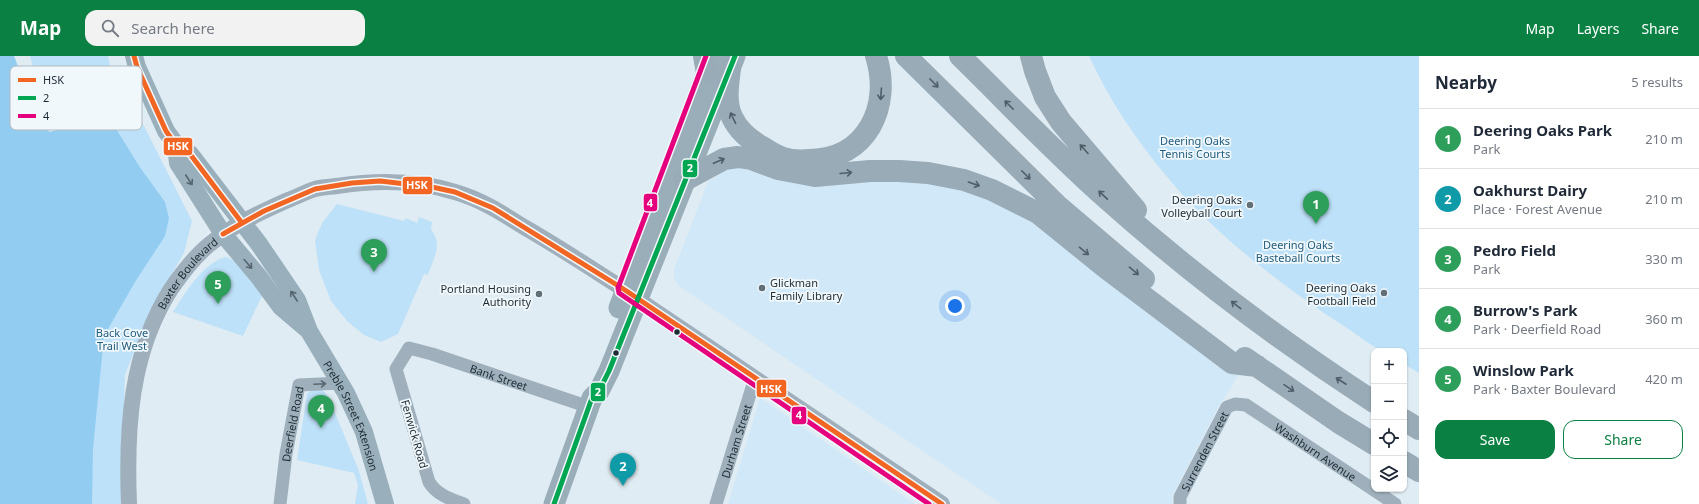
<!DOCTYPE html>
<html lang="en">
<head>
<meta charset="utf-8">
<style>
  :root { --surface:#fff; --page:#f2f2f3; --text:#1f2937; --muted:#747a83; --line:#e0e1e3; --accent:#0b8043 }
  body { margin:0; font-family:"Noto Sans",sans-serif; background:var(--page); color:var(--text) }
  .controls { position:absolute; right:12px; bottom:12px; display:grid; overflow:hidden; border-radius:8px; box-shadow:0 1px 3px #0004 }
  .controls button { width:36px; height:36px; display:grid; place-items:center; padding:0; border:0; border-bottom:1px solid var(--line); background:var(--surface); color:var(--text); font:20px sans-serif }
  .you { position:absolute; left:955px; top:250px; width:14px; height:14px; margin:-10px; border:3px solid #fff; border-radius:50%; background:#1a73e8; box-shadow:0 0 0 6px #1a73e833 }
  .badge { display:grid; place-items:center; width:26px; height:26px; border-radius:50%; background:var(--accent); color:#fff; font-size:13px; font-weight:700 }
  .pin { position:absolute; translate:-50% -33px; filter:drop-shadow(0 1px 2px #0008) }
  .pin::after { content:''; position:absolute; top:21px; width:14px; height:12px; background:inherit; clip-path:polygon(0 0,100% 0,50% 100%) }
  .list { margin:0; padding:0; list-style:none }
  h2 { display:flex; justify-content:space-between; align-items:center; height:52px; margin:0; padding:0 16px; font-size:17px }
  h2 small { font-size:13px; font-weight:400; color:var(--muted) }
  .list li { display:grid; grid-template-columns:26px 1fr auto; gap:12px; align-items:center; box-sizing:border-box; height:60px; padding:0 16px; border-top:1px solid var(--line) }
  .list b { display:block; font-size:15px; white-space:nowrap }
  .list p { margin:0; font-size:13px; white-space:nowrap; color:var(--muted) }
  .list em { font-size:13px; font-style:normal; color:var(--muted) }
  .actions { display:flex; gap:8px; padding:12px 16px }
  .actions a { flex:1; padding:9px 0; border:1px solid var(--accent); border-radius:12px; text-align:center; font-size:14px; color:var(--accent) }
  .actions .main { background:var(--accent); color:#fff }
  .icon { flex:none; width:22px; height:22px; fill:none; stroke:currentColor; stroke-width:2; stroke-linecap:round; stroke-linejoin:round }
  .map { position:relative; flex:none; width:1419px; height:448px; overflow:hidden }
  header { display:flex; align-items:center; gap:24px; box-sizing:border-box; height:56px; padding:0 20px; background:var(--accent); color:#fff }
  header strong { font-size:19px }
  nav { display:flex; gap:22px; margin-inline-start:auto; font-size:14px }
  .search { width:280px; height:36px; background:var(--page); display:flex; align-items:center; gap:10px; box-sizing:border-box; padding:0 14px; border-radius:12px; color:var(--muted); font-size:15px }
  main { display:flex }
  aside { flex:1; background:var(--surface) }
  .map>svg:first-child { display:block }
</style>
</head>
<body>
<header>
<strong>Map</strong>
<div class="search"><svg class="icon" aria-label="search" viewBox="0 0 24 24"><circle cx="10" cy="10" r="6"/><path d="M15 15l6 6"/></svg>Search here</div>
<nav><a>Map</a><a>Layers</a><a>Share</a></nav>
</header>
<main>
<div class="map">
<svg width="1419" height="448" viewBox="0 0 1419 448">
  <rect width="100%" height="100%" fill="#e0ecf3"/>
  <path fill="#d0e8f7" d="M 732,110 L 757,115 L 790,126 L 805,128 L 917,124 L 977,137 L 1031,163 L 1239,318 L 1219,350 L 1172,440 L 1172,448 L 1001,448 L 679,230 L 674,222 L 674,213 L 708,126 Z
    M 760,342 L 762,343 L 915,448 L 728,448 Z"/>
  <path fill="#bde1f8" d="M 0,0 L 14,0 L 30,43 L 50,76 L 109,63 L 105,58 L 71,61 L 60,63 L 49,58 L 43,47 L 30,0 L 108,0 L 113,23 L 144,70 L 192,165 L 184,197 L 148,259 L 125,319 L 122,406 L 123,448 L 0,448 Z
    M 1089,0 L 1419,0 L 1419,317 L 1404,308 L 1404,295 C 1398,295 1389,297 1383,295 C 1374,292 1356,278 1347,272 C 1286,233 1214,178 1168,122 C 1137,85 1109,44 1089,0 Z
    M 337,148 L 404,165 L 406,162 L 417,167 L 419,161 L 432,166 L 431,173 C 443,190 434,200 428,219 L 424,218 L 398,278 L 381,286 L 364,279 L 347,265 L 331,245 L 319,214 L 315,184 L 322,167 Z
    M 225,201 C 241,204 252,227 262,240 L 243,280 L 173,256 C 186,236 201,209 225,201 Z
    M 313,332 L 321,332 L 328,340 L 359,415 L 368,448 L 355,448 L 358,429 L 354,417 L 297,404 L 307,338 Z"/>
  <path fill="#92cdf1" d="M 0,0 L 14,0 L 30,43 L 49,76 L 110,63 L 139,110 L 165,146 L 169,162 L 165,180 L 135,226 L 104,280 L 93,393 L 92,448 L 0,448 Z"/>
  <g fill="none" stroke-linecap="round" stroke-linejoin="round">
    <g stroke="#9fb0bc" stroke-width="13">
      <path id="s1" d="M 280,448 L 286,398 L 299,329 L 341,327"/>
      <path id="s2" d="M 464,448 C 450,443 437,439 429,426 L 396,313 L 409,292 L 432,298 L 589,351"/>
      <path id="s3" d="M 716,448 L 755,322"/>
      <path id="s4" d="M 1180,448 L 1180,441 L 1227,351 L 1235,348 L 1246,349 L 1395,448"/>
    </g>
    <g stroke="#9fb0bc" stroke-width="16">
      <path d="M 637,243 L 942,448"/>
      <path id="s5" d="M 129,448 C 126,373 130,297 171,233 C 182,217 195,200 210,188 C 233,169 261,156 288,144 C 296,141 306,136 315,133 C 322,131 330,131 337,130 C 376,124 417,124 455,136 C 480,143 502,157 524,171 C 559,191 592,213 625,234"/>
    </g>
    <g stroke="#99afbb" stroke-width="18">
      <path id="s6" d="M 134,0 L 137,11 L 166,75 L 176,89 L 190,98 L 259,188 L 297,244 L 309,275 L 346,337 L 364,376 L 385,448"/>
      <path d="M 176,89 L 178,107 L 223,178 L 259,221 L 281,251 L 308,274"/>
    </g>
    <path stroke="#9aaeba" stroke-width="21" d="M 619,252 L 713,0
      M 554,448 L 592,342 L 599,335 L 609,315 L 735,0"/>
    <path stroke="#99abb7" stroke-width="22" d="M 704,0 L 707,17
      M 906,0 L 1059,151 L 1144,223
      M 960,0 C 1009,48 1056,98 1107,143 C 1191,218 1280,285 1374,346
      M 1031,0 L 1035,15 L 1045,41 L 1061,66 L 1136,154
      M 730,13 C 728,29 725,46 732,61 C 739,76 751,85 764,92 C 770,96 777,100 783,102 C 792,105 801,105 810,104 C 867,103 892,50 876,0
      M 685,124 L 724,103 L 738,101 L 751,103 L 778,113 L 815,120 L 870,115 L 899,115 L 928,117 L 964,124 L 992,134 L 1038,157 L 1106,212 L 1232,307 L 1257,310
      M 1245,302 L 1338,366 L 1374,388
      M 1404,364 L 1419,373
      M 1404,406 L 1419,415"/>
    <defs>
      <path id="bus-1" d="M 134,0 L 137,11 L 166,75 L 176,89 L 190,98 L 242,167
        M 223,178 L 264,155 L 315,133 L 352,127 L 380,125 L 432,131 L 455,136 L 493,152 L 625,234 L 942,448"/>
      <path id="bus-2" d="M 554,448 L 592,342 L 599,335 L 609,315 L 735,0"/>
      <path id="bus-3" d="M 706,0 L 618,232 L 619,237 L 929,448"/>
    </defs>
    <use href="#bus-1" stroke="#f1f8fc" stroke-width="8"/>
    <use href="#bus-2" stroke="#f1f8fc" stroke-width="8"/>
    <use href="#bus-3" stroke="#f1f8fc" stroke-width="8"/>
    <use href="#bus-1" stroke="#f26522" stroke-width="5"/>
    <use href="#bus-2" stroke="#00a651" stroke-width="5"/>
    <use href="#bus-3" stroke="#e5007d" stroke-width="5"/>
  </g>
  <defs><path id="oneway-shaft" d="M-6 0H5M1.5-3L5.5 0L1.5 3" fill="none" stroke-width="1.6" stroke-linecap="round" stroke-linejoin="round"/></defs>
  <g stroke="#4f5e68">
    <use href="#oneway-shaft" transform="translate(934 27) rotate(45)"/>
    <use href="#oneway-shaft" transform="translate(881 38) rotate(94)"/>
    <use href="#oneway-shaft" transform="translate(1009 49) rotate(-135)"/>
    <use href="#oneway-shaft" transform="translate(733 62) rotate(-116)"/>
    <use href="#oneway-shaft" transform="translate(1084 93) rotate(-132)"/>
    <use href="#oneway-shaft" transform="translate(719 105) rotate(-23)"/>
    <use href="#oneway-shaft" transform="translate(846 117) rotate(-5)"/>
    <use href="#oneway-shaft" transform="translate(1026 119) rotate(45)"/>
    <use href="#oneway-shaft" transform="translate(974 128) rotate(19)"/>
    <use href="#oneway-shaft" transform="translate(1103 139) rotate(-137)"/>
    <use href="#oneway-shaft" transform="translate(1084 195) rotate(39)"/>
    <use href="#oneway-shaft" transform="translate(1134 215) rotate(40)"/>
    <use href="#oneway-shaft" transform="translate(1236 249) rotate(-142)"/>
    <use href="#oneway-shaft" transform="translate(1341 325) rotate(-147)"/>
    <use href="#oneway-shaft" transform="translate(1289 332) rotate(34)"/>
  </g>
  <g stroke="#556670">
    <use href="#oneway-shaft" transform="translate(189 124) rotate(57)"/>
    <use href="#oneway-shaft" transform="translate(248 208) rotate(50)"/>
    <use href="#oneway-shaft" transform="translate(294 240) rotate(-123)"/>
  </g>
  <use stroke="#586771" href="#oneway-shaft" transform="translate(320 328) rotate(-3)"/>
  <g fill="#616f76" stroke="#f1f8fc" stroke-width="1.5">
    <circle cx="1250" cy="149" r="4"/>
    <circle cx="762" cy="232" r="4"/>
    <circle cx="1384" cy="237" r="4"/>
    <circle cx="539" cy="238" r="4"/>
  </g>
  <g fill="#1d2b33" stroke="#f1f8fc" stroke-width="1.5">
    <circle cx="677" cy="276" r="3.5"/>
    <circle cx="616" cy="297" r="3.5"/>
  </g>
  <g text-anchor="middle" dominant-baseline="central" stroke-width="3.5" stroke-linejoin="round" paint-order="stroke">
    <g font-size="11" fill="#205c7d" stroke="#f1f8fc">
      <text x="1195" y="84">Deering Oaks<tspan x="1195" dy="13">Tennis Courts</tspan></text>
      <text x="1298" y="188">Deering Oaks<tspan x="1298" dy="13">Basteball Courts</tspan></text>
      <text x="122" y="276">Back Cove<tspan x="122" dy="13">Trail West</tspan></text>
    </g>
    <g font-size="11" fill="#1d2b33" stroke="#f1f8fc" text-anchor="end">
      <text x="1242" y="143">Deering Oaks<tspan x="1242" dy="13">Volleyball Court</tspan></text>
      <text x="770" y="226" text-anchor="start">Glickman<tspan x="770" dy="13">Family Library</tspan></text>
      <text x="1376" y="231">Deering Oaks<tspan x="1376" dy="13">Football Field</tspan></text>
      <text x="531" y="232">Portland Housing<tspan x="531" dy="13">Authority</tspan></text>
    </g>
    <g font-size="11" fill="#1d2b33" stroke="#f1f8fc">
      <text stroke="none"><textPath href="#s5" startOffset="245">Baxter Boulevard</textPath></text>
      <text stroke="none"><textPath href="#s2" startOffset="279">Bank Street</textPath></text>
      <text stroke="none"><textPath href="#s6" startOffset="425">Preble Street Extension</textPath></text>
      <text stroke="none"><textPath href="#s1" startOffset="81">Deerfield Road</textPath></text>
      <text transform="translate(415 378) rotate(74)">Fenwick Road</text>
      <text stroke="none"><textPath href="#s3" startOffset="66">Durham Street</textPath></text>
      <text stroke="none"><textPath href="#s4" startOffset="59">Surrenden Street</textPath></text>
      <text stroke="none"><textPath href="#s4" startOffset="212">Washburn Avenue</textPath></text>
    </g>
  </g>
  <rect x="10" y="10" width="132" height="64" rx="6" fill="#f1f8fc" stroke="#b1bac0" stroke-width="1"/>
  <rect x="18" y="22" width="18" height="4" fill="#f26522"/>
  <rect x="18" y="40" width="18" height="4" fill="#00a651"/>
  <rect x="18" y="58" width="18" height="4" fill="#e5007d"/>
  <g font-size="11" fill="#1d2b33">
    <text x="43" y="28">HSK</text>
    <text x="43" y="46">2</text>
    <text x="43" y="64">4</text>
  </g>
  <g stroke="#f1f8fc" stroke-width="1.5">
    <rect x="163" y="81" width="30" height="19" rx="4" fill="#f26522"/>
    <rect x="682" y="103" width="16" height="19" rx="4" fill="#00a651"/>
    <rect x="402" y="120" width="31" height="19" rx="4" fill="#f26522"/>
    <rect x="643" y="137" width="15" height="19" rx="4" fill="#e5007d"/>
    <rect x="756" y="323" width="31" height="19" rx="4" fill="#f26522"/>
    <rect x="590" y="326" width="16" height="20" rx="4" fill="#00a651"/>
    <rect x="791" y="350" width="16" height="19" rx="4" fill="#e5007d"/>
  </g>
  <g font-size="11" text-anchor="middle" font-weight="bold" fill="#fff">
    <text x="178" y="94">HSK</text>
    <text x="690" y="116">2</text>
    <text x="417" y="133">HSK</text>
    <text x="650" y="151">4</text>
    <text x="771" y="337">HSK</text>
    <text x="598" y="340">2</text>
    <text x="799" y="363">4</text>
  </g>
</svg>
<div class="controls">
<button>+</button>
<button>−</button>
<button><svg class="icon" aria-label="locate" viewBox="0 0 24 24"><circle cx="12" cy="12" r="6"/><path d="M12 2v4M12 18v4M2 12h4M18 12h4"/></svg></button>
<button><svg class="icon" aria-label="layers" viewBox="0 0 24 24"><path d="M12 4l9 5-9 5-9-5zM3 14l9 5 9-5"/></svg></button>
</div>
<div class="you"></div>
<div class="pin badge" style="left:1316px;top:168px;background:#2e9e5b">1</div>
<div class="pin badge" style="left:623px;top:430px;background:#0f9aa8">2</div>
<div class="pin badge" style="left:374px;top:216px;background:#2e9e5b">3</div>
<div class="pin badge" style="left:321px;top:372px;background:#2e9e5b">4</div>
<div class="pin badge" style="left:218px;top:248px;background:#2e9e5b">5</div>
</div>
<aside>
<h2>Nearby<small>5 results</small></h2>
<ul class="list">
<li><span class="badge" style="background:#2e9e5b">1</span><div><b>Deering Oaks Park</b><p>Park</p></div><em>210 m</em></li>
<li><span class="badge" style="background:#0f9aa8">2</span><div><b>Oakhurst Dairy</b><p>Place · Forest Avenue</p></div><em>210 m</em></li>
<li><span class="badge" style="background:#2e9e5b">3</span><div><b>Pedro Field</b><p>Park</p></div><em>330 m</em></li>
<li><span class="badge" style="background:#2e9e5b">4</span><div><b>Burrow's Park</b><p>Park · Deerfield Road</p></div><em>360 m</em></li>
<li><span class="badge" style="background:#2e9e5b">5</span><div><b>Winslow Park</b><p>Park · Baxter Boulevard</p></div><em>420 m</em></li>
</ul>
<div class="actions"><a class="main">Save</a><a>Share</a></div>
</aside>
</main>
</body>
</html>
